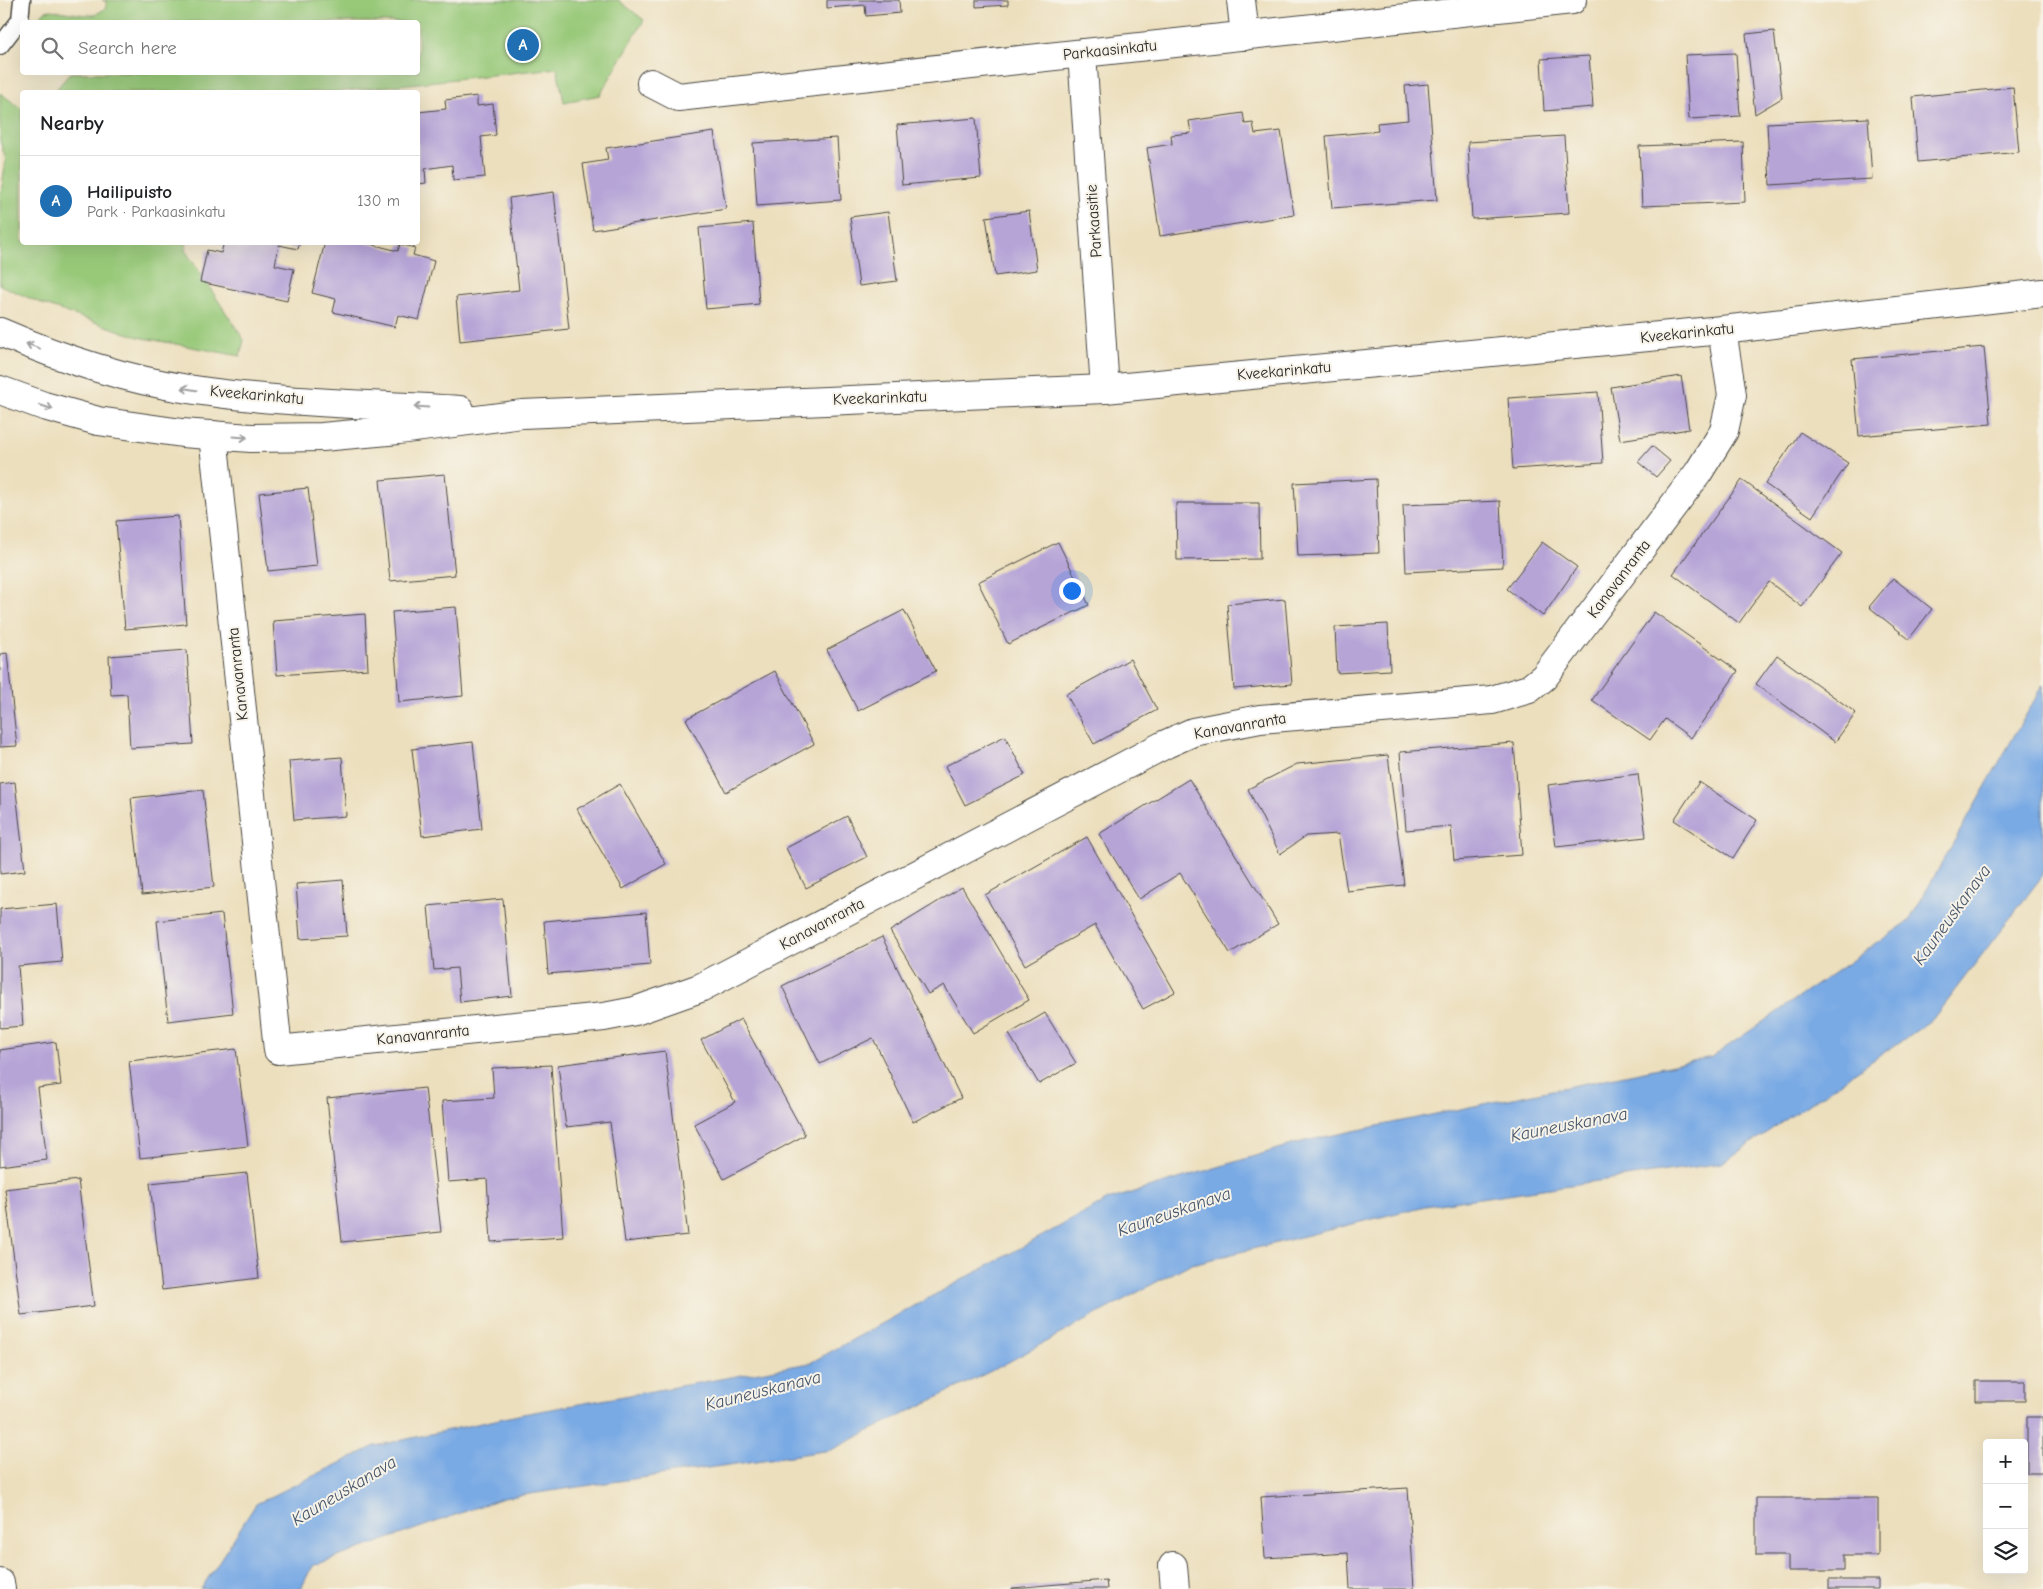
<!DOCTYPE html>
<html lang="en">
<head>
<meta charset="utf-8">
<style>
  :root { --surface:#fff; --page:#f6f6f6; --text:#202124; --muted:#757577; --line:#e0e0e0; --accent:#1f6fb2 }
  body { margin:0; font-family:"Comic Neue",sans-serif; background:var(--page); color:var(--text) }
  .controls { position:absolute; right:15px; bottom:15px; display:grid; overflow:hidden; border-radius:5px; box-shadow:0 5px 20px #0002 }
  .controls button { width:45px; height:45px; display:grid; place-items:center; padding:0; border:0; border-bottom:1px solid var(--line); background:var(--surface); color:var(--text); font:25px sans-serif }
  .you { position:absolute; left:1071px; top:590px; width:18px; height:18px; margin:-12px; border:4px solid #fff; border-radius:50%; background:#1a73e8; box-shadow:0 0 0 8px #1a73e833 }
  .badge { display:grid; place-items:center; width:32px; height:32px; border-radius:50%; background:var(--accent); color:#fff; font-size:16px; font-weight:700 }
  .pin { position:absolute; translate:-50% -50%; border:2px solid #fff; box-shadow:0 1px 5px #0006 }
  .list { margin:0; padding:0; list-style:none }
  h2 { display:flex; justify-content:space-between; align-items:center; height:65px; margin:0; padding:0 20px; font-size:21px }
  h2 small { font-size:16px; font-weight:400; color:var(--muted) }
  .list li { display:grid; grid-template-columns:32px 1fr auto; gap:15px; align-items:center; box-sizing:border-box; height:90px; padding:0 20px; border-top:1px solid var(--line) }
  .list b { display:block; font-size:19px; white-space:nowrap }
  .list p { margin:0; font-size:16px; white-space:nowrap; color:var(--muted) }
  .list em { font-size:16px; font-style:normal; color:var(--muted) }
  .icon { flex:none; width:28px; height:28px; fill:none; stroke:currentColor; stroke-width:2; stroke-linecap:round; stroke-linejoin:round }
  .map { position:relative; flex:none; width:2043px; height:1589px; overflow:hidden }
  .search { position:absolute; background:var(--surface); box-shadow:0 5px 20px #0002; left:20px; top:20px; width:400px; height:55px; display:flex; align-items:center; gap:12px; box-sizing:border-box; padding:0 18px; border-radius:5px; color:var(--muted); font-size:19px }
  .panel { position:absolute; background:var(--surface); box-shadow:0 5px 20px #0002; left:20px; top:90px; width:400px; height:155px; border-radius:5px }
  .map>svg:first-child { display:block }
</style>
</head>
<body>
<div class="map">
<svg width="2043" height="1589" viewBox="0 0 2043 1589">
  <rect width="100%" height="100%" fill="#f7f3e8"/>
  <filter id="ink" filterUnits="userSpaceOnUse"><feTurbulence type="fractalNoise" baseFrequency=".02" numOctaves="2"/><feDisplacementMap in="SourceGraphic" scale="10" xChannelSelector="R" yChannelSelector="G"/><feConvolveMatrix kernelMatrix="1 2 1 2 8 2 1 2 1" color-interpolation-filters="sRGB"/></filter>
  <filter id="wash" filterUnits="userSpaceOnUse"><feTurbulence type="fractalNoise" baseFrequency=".0096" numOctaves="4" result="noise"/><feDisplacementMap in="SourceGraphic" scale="20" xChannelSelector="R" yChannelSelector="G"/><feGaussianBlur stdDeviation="1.12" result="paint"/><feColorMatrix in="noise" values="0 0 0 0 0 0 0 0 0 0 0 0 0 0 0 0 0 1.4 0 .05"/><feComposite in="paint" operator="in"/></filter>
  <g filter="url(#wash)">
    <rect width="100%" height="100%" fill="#ecdfbd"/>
    <path fill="#98c979" stroke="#627a52" d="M 102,0 L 618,0 L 644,20 L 600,95 L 564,102 L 557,68 L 335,92 L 54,92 L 70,73 L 418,72 L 418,22 L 48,22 L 41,16 L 45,11 L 51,10 L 85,15 L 95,15 L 106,8 L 106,1 Z
      M 0,93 L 22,109 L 22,242 L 187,243 L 185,250 L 244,340 L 240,356 L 138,337 L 45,305 L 0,285 L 0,198 L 6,160 L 0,141 Z"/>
    <path fill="#7aaae4" stroke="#526a88" d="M 2043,685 L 2043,875 L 1932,1020 L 1722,1163 L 1425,1206 L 1188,1265 L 1001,1366 L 831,1450 L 503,1498 L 312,1566 L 301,1589 L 201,1589 L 256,1504 L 375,1446 L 523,1414 L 810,1363 L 1108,1200 L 1305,1141 L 1712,1057 L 1909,921 Z"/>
    <g id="blocks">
      <path fill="#b6a4d7" d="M 827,0 L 899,0 L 900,13 L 866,16 L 865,5 L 827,8 Z
        M 976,0 L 1008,0 L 1008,5 L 976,7 Z
        M 1774,31 L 1782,98 L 1755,114 L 1746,34 Z
        M 1736,53 L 1740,116 L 1689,119 L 1685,55 Z
        M 1589,56 L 1593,107 L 1544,111 L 1541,59 Z
        M 1428,84 L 1437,200 L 1332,208 L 1326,136 L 1378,131 L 1377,123 L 1408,120 L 1405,86 Z
        M 2013,87 L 2019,152 L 1918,162 L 1913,97 Z
        M 477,96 L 477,106 L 493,104 L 496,135 L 481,137 L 485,177 L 453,180 L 452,165 L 425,169 L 426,183 L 418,184 L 418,112 L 446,109 L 445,100 Z
        M 1243,113 L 1245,124 L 1253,123 L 1255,134 L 1281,131 L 1294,215 L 1160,236 L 1147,148 L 1172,144 L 1171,135 L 1191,133 L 1189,121 Z
        M 976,118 L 981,178 L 902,185 L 897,125 Z
        M 1868,118 L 1872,179 L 1770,185 L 1767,123 Z
        M 714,132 L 726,209 L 593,230 L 583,164 L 608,160 L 606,148 Z
        M 1564,136 L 1569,213 L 1472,219 L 1468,142 Z
        M 837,138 L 841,200 L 757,206 L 753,143 Z
        M 1743,142 L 1745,202 L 1642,206 L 1639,146 Z
        M 554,192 L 569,329 L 460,341 L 456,297 L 519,290 L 509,198 Z
        M 1029,211 L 1037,270 L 995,276 L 986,217 Z
        M 888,212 L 897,281 L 859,286 L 850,217 Z
        M 753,223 L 759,304 L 706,309 L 699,228 Z
        M 224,242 L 300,242 L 298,249 L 279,245 L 275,265 L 294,269 L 287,301 L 200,282 L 207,250 L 221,253 Z
        M 325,242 L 363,242 L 398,251 L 400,244 L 415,248 L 413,255 L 434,261 L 419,320 L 398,315 L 395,327 L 333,312 L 336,299 L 312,293 Z
        M 1984,347 L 1991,424 L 1859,436 L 1852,359 Z
        M 1681,376 L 1689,429 L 1620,440 L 1611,387 Z
        M 1598,392 L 1603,463 L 1513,469 L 1508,398 Z
        M 1800,432 L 1848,463 L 1812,517 L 1765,484 Z
        M 1652,446 L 1670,461 L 1656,477 L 1638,462 Z
        M 445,474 L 455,575 L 390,581 L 380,480 Z
        M 1376,479 L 1379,553 L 1298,556 L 1294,483 Z
        M 1742,480 L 1842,553 L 1802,607 L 1769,582 L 1739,623 L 1673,574 Z
        M 308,488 L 317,566 L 268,571 L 259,493 Z
        M 1500,501 L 1503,567 L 1406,572 L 1403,505 Z
        M 1176,503 L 1259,503 L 1260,559 L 1177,560 Z
        M 178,516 L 186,624 L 125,629 L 116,521 Z
        M 1058,542 L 1089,605 L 1008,644 L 978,582 Z
        M 1542,542 L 1577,567 L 1543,616 L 1507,589 Z
        M 1893,578 L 1932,609 L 1909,639 L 1869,607 Z
        M 1285,599 L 1292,684 L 1234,689 L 1227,604 Z
        M 456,607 L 463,696 L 399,702 L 392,612 Z
        M 904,610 L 936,671 L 858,711 L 827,650 Z
        M 1654,612 L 1738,671 L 1691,738 L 1665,719 L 1650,740 L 1592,700 Z
        M 365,614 L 368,669 L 277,675 L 273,621 Z
        M 1388,624 L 1390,670 L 1337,673 L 1335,627 Z
        M 187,650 L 193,744 L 130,748 L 127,694 L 111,695 L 109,656 Z
        M 7,653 L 17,746 L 0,747 L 0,654 Z
        M 1777,655 L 1856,713 L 1835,742 L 1756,684 Z
        M 1130,659 L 1157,710 L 1094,744 L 1066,694 Z
        M 775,671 L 814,744 L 726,792 L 686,719 Z
        M 1005,736 L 1025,775 L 965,805 L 945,766 Z
        M 473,742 L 482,829 L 422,836 L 412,749 Z
        M 1514,743 L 1522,855 L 1454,860 L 1451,826 L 1406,830 L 1400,752 Z
        M 1388,755 L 1404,885 L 1347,891 L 1338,834 L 1306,836 L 1280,854 L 1248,789 L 1297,764 Z
        M 342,757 L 346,816 L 294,820 L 289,761 Z
        M 1638,774 L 1646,837 L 1556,847 L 1548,785 Z
        M 1189,779 L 1278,924 L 1230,953 L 1180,873 L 1139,899 L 1099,834 Z
        M 15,782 L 25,871 L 0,874 L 0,784 Z
        M 1699,782 L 1757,820 L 1733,858 L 1674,820 Z
        M 620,784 L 666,864 L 623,889 L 577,809 Z
        M 203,790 L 214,887 L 142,895 L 131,798 Z
        M 847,816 L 867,857 L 806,888 L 786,848 Z
        M 1087,837 L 1175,992 L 1143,1009 L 1095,925 L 1025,965 L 985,895 Z
        M 343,880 L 347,936 L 300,939 L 296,884 Z
        M 962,887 L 1029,1000 L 973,1033 L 944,985 L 928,994 L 890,931 Z
        M 503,899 L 512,996 L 460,1002 L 457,968 L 434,970 L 428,906 Z
        M 57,904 L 62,962 L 18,966 L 23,1026 L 0,1028 L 0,909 Z
        M 646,912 L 650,965 L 548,974 L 544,921 Z
        M 222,914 L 233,1013 L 168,1021 L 157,921 Z
        M 882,937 L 961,1098 L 913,1122 L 873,1038 L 820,1064 L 782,986 Z
        M 1045,1013 L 1076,1063 L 1039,1084 L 1009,1034 Z
        M 741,1019 L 805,1135 L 724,1179 L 694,1124 L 735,1102 L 701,1040 Z
        M 56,1042 L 61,1085 L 38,1088 L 47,1160 L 0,1166 L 0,1050 Z
        M 236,1049 L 248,1146 L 140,1158 L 129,1061 Z
        M 665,1051 L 688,1235 L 625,1242 L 610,1122 L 566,1127 L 558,1065 Z
        M 551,1065 L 563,1237 L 491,1242 L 487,1179 L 448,1182 L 442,1101 L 494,1098 L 492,1068 Z
        M 425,1088 L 441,1232 L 342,1242 L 327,1098 Z
        M 247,1173 L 259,1278 L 162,1290 L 150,1183 Z
        M 78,1180 L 94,1306 L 21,1315 L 5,1189 Z
        M 1976,1381 L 2025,1381 L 2025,1401 L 1976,1401 Z
        M 2027,1417 L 2043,1417 L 2043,1473 L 2027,1473 Z
        M 1408,1488 L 1414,1589 L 1350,1589 L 1348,1553 L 1265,1558 L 1261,1497 Z
        M 1756,1498 L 1878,1498 L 1878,1555 L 1844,1555 L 1844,1571 L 1788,1571 L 1788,1555 L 1756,1555 Z
        M 1106,1580 L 1107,1589 L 1012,1589 L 1012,1588 Z
        M 1829,1580 L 1878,1580 L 1878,1589 L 1829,1589 Z"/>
    </g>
  </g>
  <g filter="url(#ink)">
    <use href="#blocks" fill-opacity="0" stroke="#484641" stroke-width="1"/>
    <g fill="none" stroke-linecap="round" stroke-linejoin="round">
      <defs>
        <path id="service" d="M 0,46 L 20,20 L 22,0"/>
        <path id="minor" d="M 1241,0 L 1245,36
          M 1082,53 L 1105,389
          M 651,83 L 678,97 L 1572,0
          M 213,435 L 278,1050 L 604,1017 L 635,1011 L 700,988 L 1166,744 L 1193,732 L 1260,719 L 1492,700 L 1529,689 L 1544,677 L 1698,473 L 1724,431 L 1732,395 L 1722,330
          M 1173,1566 L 1175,1589
          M 0,1583 L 1,1589"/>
        <path id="tertiary" d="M 0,332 C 60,358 124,379 188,389 C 278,403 370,404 460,410
          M 0,390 L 44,406 L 98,421 L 182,433 L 251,438 L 322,437 L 399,430 L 522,414 L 1105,389 L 1722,330 L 2043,293"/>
      </defs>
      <use href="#service" stroke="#484641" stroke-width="19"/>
      <use href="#minor" stroke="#484641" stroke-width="30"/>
      <use href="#tertiary" stroke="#484641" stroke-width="30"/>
      <use href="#service" stroke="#fff" stroke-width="16"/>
      <use href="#minor" stroke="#fff" stroke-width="28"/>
      <use href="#tertiary" stroke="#fff" stroke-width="28"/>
    </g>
    <defs><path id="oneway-shaft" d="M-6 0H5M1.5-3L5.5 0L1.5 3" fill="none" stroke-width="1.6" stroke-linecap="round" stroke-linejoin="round" transform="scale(1.25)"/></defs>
    <g stroke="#a0a0a0">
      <use href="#oneway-shaft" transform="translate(33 346) rotate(-160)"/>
      <use href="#oneway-shaft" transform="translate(189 389) rotate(-171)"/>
      <use href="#oneway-shaft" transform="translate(46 407) rotate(18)"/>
      <use href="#oneway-shaft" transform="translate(421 407) rotate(-176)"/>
      <use href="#oneway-shaft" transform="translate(240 437) rotate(4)"/>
    </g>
  </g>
  <g text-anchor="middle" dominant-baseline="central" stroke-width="4" stroke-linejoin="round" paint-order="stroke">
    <g font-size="16" fill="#2b2b2b" stroke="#f7f3e8">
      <text transform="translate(1110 50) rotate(-6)">Parkaasinkatu</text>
      <text transform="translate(1094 221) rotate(-94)">Parkaasitie</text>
      <text transform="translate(1687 333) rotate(-6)">Kveekarinkatu</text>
      <text transform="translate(1284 371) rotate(-5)">Kveekarinkatu</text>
      <text transform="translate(257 395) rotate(5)">Kveekarinkatu</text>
      <text transform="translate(880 398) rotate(-2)">Kveekarinkatu</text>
      <text transform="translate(1619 579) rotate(-53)">Kanavanranta</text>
      <text transform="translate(238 674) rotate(-96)">Kanavanranta</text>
      <text transform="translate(1240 726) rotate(-10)">Kanavanranta</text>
      <text transform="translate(822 924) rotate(-28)">Kanavanranta</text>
      <text transform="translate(423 1035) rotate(-6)">Kanavanranta</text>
    </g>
    <g font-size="18" font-style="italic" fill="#47576c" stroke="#f7f3e8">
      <text transform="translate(1952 915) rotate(-54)">Kauneuskanava</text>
      <text transform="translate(1569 1125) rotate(-11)">Kauneuskanava</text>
      <text transform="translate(1174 1212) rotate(-19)">Kauneuskanava</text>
      <text transform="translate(763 1391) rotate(-14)">Kauneuskanava</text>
      <text transform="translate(344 1491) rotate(-31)">Kauneuskanava</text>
    </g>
  </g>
</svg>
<div class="controls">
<button>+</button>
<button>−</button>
<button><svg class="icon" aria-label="layers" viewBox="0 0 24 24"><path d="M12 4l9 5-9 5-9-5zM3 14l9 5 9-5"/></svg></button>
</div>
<div class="you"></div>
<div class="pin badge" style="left:523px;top:45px">A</div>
<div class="search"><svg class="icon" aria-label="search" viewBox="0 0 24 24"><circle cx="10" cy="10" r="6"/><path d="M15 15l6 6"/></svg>Search here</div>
<section class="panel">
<h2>Nearby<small></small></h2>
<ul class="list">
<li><span class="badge">A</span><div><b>Hailipuisto</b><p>Park · Parkaasinkatu</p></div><em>130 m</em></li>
</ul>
</section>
</div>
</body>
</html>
